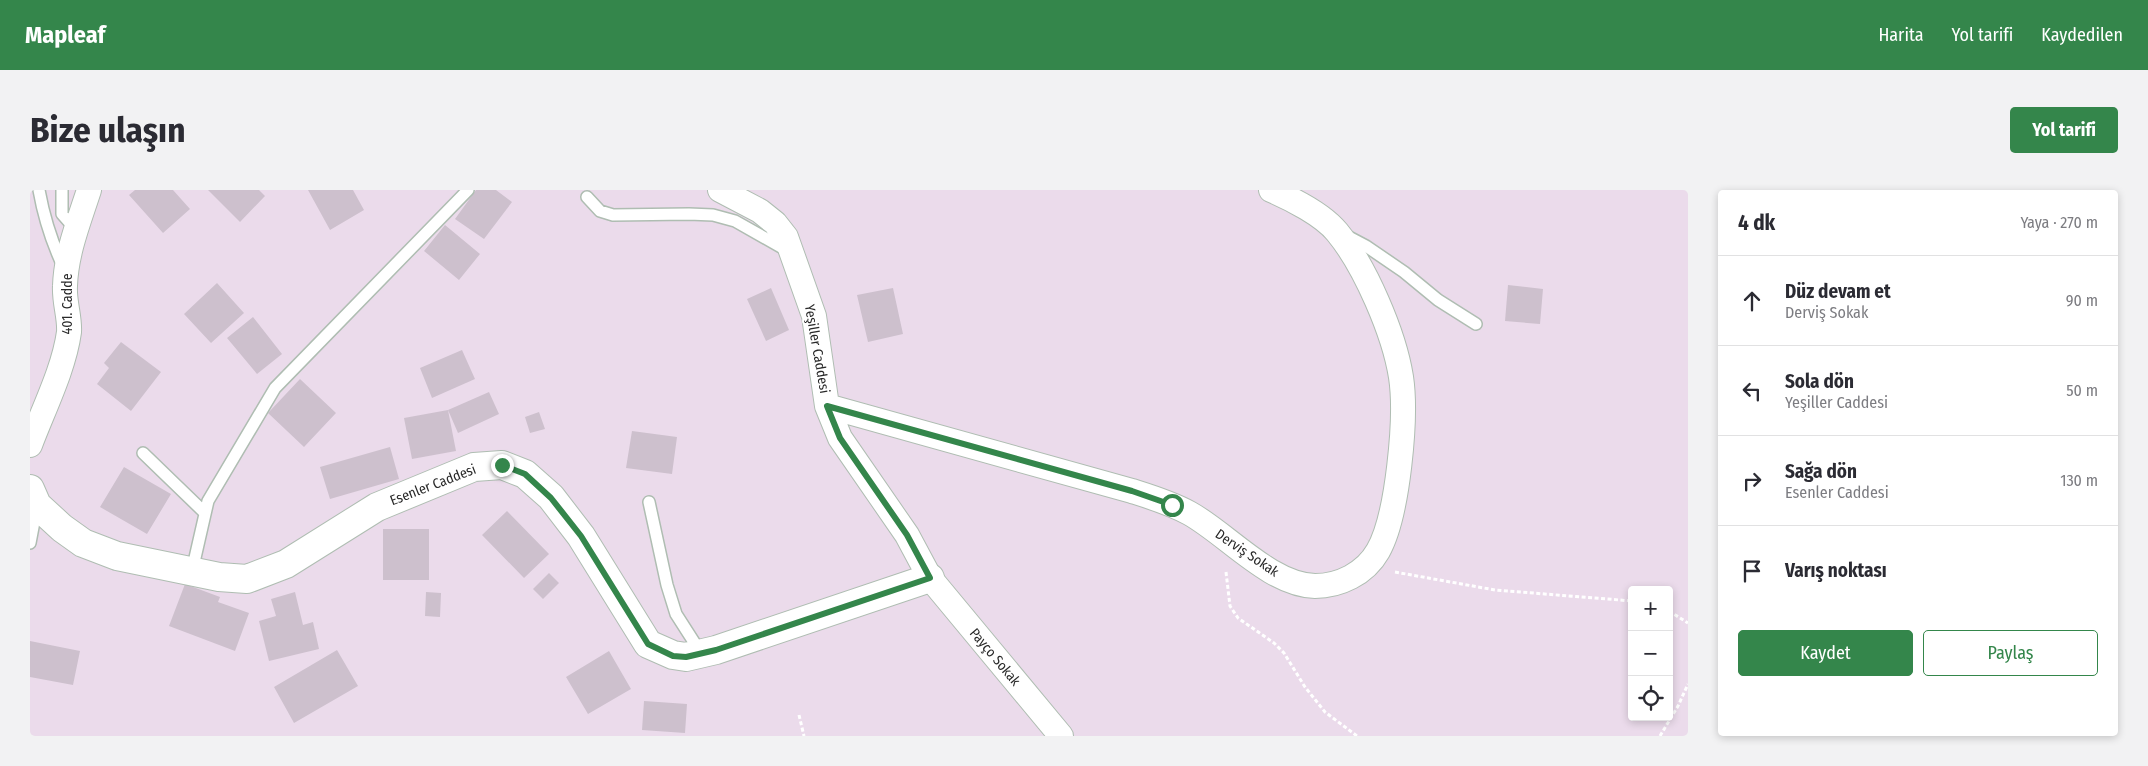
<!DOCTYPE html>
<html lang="tr">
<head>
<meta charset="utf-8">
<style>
  :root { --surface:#fff; --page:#f2f2f3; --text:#2b2b33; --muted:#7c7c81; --line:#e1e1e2; --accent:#34864b }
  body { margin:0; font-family:"Fira Sans Condensed",sans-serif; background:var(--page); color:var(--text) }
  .controls { position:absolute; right:15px; bottom:15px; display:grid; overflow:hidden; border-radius:5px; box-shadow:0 2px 8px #0003 }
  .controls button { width:45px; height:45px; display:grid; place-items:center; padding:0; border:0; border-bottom:1px solid var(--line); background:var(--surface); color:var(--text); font:25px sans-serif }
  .stop { position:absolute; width:15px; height:15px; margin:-11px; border:4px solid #34864b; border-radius:50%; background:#fff }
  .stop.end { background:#34864b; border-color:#fff; box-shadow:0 1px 5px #0008 }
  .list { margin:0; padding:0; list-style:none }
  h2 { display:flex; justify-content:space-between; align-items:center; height:65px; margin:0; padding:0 20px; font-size:21px }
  h2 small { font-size:16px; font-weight:400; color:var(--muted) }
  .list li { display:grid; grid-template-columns:32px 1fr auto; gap:15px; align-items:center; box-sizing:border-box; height:90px; padding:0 20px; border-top:1px solid var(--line) }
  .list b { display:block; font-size:19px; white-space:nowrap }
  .list p { margin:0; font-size:16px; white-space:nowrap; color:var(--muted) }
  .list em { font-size:16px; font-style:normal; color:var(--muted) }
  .actions { display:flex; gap:10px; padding:15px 20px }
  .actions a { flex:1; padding:11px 0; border:1px solid var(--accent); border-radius:5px; text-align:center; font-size:18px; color:var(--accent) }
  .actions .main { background:var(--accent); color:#fff }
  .icon { flex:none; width:28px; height:28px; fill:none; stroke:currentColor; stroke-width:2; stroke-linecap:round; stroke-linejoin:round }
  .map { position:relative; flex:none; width:1658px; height:546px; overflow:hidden; border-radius:5px }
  header { display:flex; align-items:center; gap:30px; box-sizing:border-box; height:70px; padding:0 25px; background:var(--accent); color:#fff }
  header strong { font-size:24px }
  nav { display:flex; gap:28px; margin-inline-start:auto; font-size:18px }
  .intro { display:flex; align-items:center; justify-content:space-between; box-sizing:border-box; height:120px; padding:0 30px }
  h1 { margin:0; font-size:35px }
  .button { padding:12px 22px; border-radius:5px; background:var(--accent); color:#fff; font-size:18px; font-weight:700 }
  main { display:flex; gap:30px; padding:0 30px }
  aside { flex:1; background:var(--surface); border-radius:5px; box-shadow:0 2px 8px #0003 }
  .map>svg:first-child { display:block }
</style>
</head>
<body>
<header>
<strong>Mapleaf</strong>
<nav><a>Harita</a><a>Yol tarifi</a><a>Kaydedilen</a></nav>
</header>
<div class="intro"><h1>Bize ulaşın</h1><a class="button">Yol tarifi</a></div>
<main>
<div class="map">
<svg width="1658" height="546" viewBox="0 0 1658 546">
  <rect width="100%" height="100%" fill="#ebdbeb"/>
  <path fill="#cdc0cd" d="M 105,0 L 143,0 L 160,19 L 133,43 L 99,5 Z
    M 178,0 L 229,0 L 235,6 L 210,32 Z
    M 278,0 L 323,0 L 334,20 L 300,40 Z
    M 446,0 L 466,0 L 482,12 L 454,49 L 425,29 Z
    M 415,35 L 450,64 L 429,90 L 394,61 Z
    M 187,93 L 214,123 L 181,153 L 154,124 Z
    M 1478,95 L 1513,99 L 1510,134 L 1475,131 Z
    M 741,98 L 759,140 L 736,151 L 717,109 Z
    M 863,98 L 873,144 L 838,152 L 827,105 Z
    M 223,127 L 252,164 L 227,184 L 197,148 Z
    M 91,152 L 131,182 L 101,221 L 67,194 L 79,178 L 74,173 Z
    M 432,160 L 445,189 L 402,208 L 390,178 Z
    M 270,189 L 306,223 L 274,257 L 238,223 Z
    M 459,202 L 469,224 L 428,243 L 418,220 Z
    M 418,220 L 426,261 L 382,269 L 374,228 Z
    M 509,222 L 515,239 L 500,243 L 495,227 Z
    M 602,241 L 647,247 L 642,284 L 596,278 Z
    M 360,257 L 369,289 L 300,309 L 290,277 Z
    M 94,277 L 141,304 L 117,344 L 70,317 Z
    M 477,321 L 519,364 L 494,388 L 452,345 Z
    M 353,339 L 399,339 L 399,390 L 353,390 Z
    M 519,383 L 529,393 L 513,409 L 503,399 Z
    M 155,394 L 190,407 L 188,412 L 219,423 L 205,461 L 139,436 Z
    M 265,402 L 273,435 L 283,432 L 289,459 L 239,471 L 229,431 L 246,426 L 241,409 Z
    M 396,402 L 411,403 L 410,427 L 395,426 Z
    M 0,451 L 50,461 L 43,495 L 0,487 Z
    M 307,460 L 328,496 L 264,533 L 244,497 Z
    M 579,461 L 601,499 L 558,524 L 536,487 Z
    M 614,511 L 657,514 L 655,543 L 612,540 Z"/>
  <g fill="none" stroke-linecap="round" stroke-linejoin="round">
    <defs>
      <path id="lane" d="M 9,0 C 14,28 22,53 34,78
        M 32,0 L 32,24 L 46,40
        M 557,7 L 570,21 L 583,25 L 659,24 L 683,25 L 705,31 L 758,61
        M 1317,46 L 1336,56 L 1374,82 L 1408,110 L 1446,134
        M 113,263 L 174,322
        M 619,312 L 637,395 L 646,424 L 671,463
        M 0,353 L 7,316
        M 162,381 L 178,311 L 245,198 L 438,0"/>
      <path id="street" d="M 690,0 L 730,21 L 745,33 L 756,47 L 784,126 L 797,216 L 810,248 L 877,345 L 900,388 L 1031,546
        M 797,216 L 1102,301 C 1121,307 1141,313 1159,323 C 1196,343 1240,395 1285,396 C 1309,396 1335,384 1348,361 C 1368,326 1377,227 1371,187 C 1364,143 1335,76 1307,42 C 1293,25 1262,9 1241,0
        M 0,255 C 13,220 34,179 39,142 C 40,127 34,112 35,96 C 36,63 49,31 59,0"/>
      <path id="secondary" d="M 0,299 L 7,315 L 32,338 L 53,353 L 87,366 L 189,387 L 217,389 L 256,374 L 347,317 L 444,277 L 472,275 L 495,284 L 521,307 L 551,346 L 618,454 L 643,465 L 656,467 L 686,460 L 900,388"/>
    </defs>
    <use href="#lane" stroke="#afbdb2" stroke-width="14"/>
    <use href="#street" stroke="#afbdb2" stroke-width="26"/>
    <use href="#secondary" stroke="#afbdb2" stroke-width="30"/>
    <path stroke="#fff" stroke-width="3" stroke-dasharray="4 2.5" stroke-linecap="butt" d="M 1196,382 L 1200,416 L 1208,428 L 1244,453 L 1254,463 L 1275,497 L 1295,522 L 1327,546
      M 1365,382 L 1465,400 L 1602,411
      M 1639,421 L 1658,433
      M 769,525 L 774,546
      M 1630,546 L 1648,516 L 1658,494"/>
    <use href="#lane" stroke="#fff" stroke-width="11"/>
    <use href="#street" stroke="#fff" stroke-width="24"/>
    <use href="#secondary" stroke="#fff" stroke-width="28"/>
  </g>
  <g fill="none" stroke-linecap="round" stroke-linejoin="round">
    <path stroke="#34864b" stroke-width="6" d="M 472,275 L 495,284 L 521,308 L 551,346 L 618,454 L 643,466 L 656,467 L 686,460 L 900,388 L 877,345 L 810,248 L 797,216 L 1102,301 L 1142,315"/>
  </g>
  <g text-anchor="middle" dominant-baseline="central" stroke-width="4" stroke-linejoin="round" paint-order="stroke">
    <g font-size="14" fill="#292929" stroke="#fff">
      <text transform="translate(37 114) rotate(-90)">401. Cadde</text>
      <text transform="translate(787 159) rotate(80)">Yeşiller Caddesi</text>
      <text transform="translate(403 295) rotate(-21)">Esenler Caddesi</text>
      <text transform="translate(1217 363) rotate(34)">Derviş Sokak</text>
      <text transform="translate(965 467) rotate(50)">Payço Sokak</text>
    </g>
  </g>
</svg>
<div class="controls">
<button>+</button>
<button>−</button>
<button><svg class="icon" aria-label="locate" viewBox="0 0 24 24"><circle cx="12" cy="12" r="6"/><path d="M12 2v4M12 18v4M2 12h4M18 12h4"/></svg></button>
</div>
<div class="stop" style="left:1142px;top:315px"></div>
<div class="stop end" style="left:472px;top:275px"></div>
</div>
<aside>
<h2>4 dk<small>Yaya · 270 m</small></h2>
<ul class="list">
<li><svg class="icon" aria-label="ahead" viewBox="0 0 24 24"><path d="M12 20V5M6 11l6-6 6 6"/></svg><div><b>Düz devam et</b><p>Derviş Sokak</p></div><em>90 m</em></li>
<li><svg class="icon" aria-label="left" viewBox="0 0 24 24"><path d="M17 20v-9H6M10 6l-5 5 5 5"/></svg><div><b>Sola dön</b><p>Yeşiller Caddesi</p></div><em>50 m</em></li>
<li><svg class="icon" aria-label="right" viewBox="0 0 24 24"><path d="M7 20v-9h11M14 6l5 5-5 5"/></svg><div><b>Sağa dön</b><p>Esenler Caddesi</p></div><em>130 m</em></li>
<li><svg class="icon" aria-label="arrive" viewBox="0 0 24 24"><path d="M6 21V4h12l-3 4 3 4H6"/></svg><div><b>Varış noktası</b></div></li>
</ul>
<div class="actions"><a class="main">Kaydet</a><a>Paylaş</a></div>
</aside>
</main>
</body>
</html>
